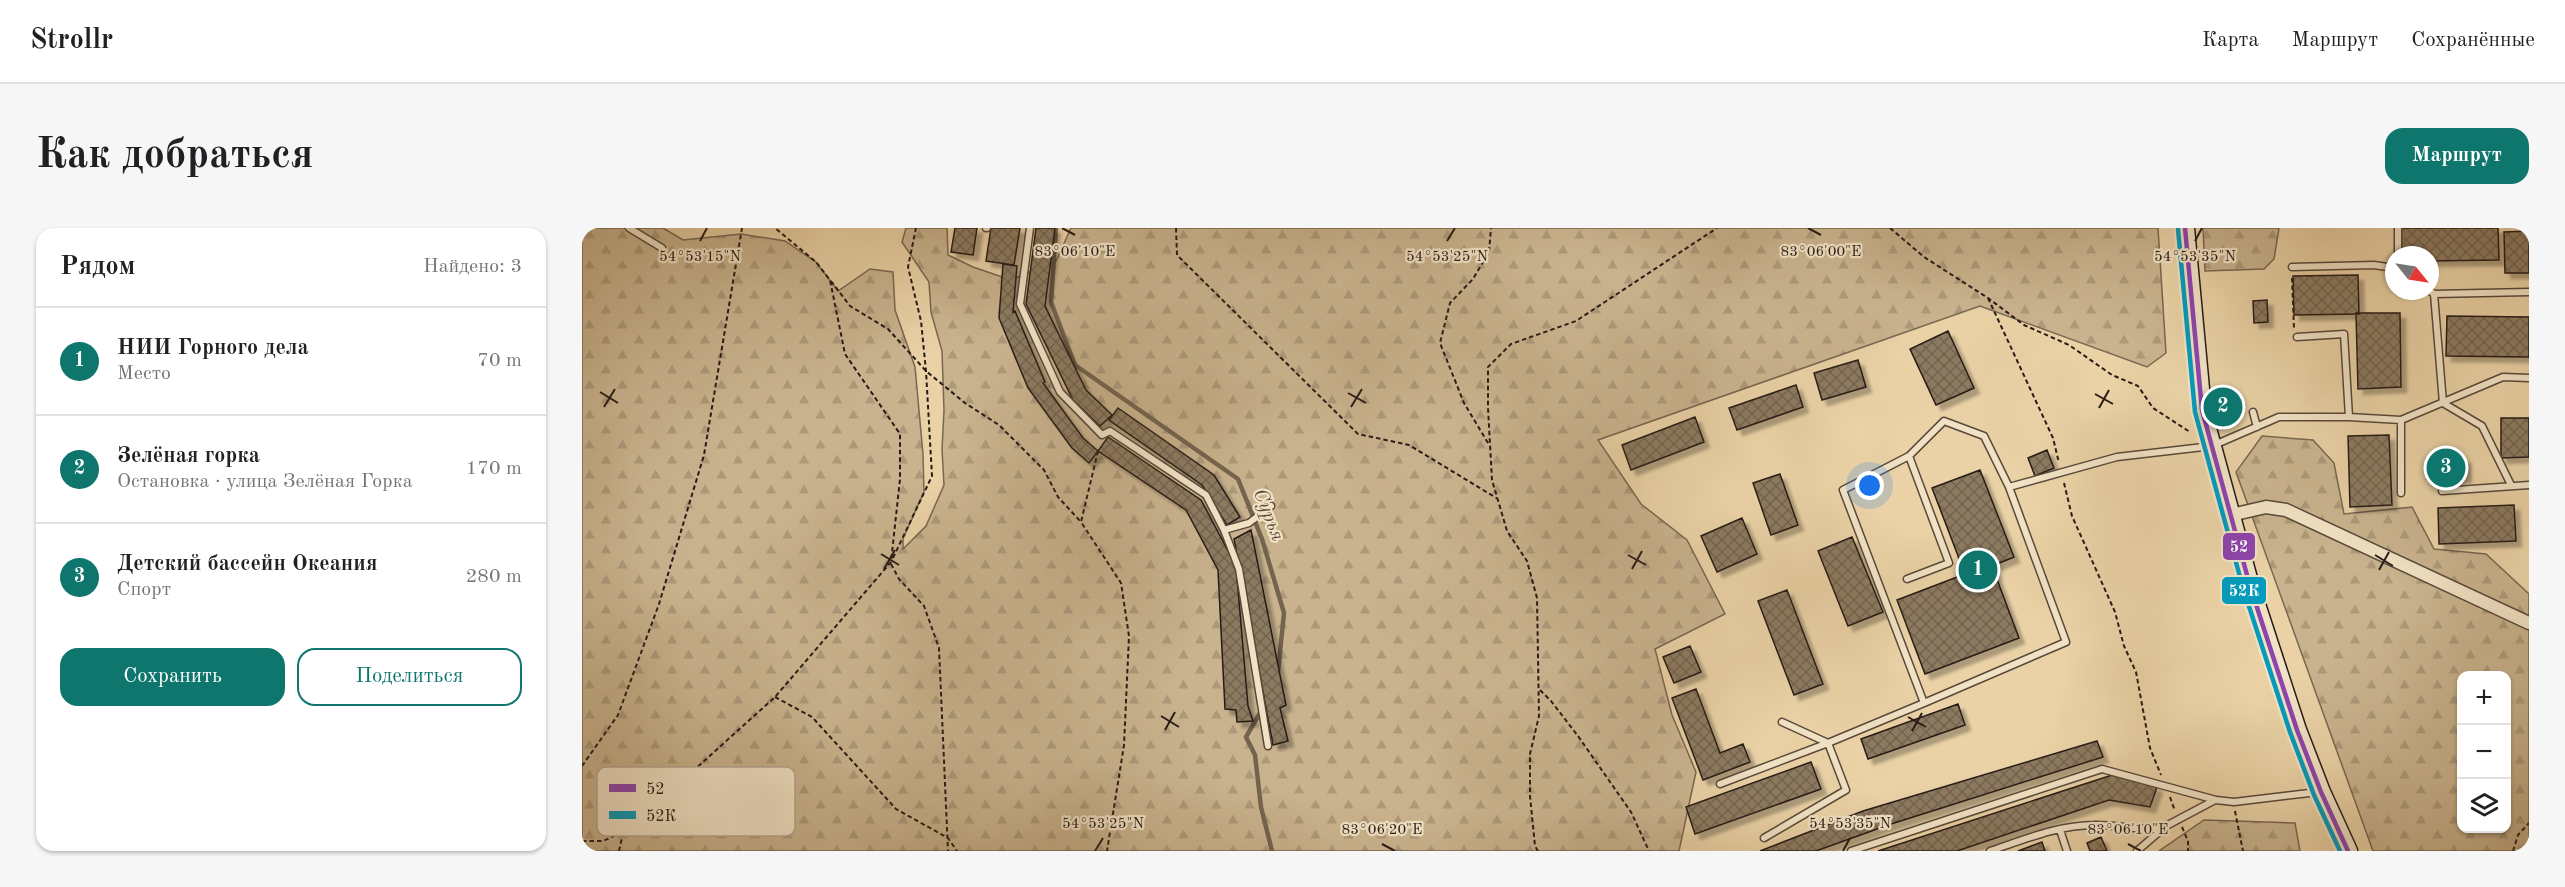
<!DOCTYPE html>
<html lang="ru">
<head>
<meta charset="utf-8">
<style>
  :root { --surface:#fff; --page:#f6f6f6; --text:#202124; --muted:#757577; --line:#e0e0e0; --accent:#0f766e }
  body { margin:0; font-family:"Old Standard TT",serif; background:var(--page); color:var(--text) }
  .controls { position:absolute; right:18px; bottom:18px; display:grid; overflow:hidden; border-radius:12px; box-shadow:0 2px 4px #0004 }
  .controls button { width:54px; height:54px; display:grid; place-items:center; padding:0; border:0; border-bottom:2px solid var(--line); background:var(--surface); color:var(--text); font:30px sans-serif }
  .compass { position:absolute; left:1803px; top:18px; width:54px; height:54px; border-radius:50%; background:var(--surface); box-shadow:0 2px 4px #0004; rotate:120deg }
  .you { position:absolute; left:1288px; top:258px; width:21px; height:21px; margin:-15px; border:4px solid #fff; border-radius:50%; background:#1a73e8; box-shadow:0 0 0 9px #1a73e833 }
  .badge { display:grid; place-items:center; width:39px; height:39px; border-radius:50%; background:var(--accent); color:#fff; font-size:20px; font-weight:700 }
  .pin { position:absolute; translate:-50% -50%; border:3px solid #fff; box-shadow:0 2px 6px #0006 }
  .list { margin:0; padding:0; list-style:none }
  h2 { display:flex; justify-content:space-between; align-items:center; height:78px; margin:0; padding:0 24px; font-size:26px }
  h2 small { font-size:20px; font-weight:400; color:var(--muted) }
  .list li { display:grid; grid-template-columns:39px 1fr auto; gap:18px; align-items:center; box-sizing:border-box; height:108px; padding:0 24px; border-top:2px solid var(--line) }
  .list b { display:block; font-size:22px; white-space:nowrap }
  .list p { margin:0; font-size:20px; white-space:nowrap; color:var(--muted) }
  .list em { font-size:20px; font-style:normal; color:var(--muted) }
  .actions { display:flex; gap:12px; padding:18px 24px }
  .actions a { flex:1; padding:14px 0; border:2px solid var(--accent); border-radius:18px; text-align:center; font-size:21px; color:var(--accent) }
  .actions .main { background:var(--accent); color:#fff }
  .icon { flex:none; width:33px; height:33px; fill:none; stroke:currentColor; stroke-width:2; stroke-linecap:round; stroke-linejoin:round }
  .map { position:relative; flex:none; width:1947px; height:623px; overflow:hidden; border-radius:18px }
  header { display:flex; align-items:center; gap:36px; box-sizing:border-box; height:84px; padding:0 30px; background:var(--surface); border-bottom:2px solid var(--line) }
  header strong { font-size:28px }
  nav { display:flex; gap:33px; margin-inline-start:auto; font-size:21px }
  .intro { display:flex; align-items:center; justify-content:space-between; box-sizing:border-box; height:144px; padding:0 36px }
  h1 { margin:0; font-size:42px }
  .button { padding:15px 27px; border-radius:18px; background:var(--accent); color:#fff; font-size:21px; font-weight:700 }
  main { display:flex; gap:36px; padding:0 36px }
  aside { flex:1; background:var(--surface); border-radius:18px; box-shadow:0 2px 4px #0004 }
  .map>svg:first-child { display:block }
</style>
</head>
<body>
<header>
<strong>Strollr</strong>
<nav><a>Карта</a><a>Маршрут</a><a>Сохранённые</a></nav>
</header>
<div class="intro"><h1>Как добраться</h1><a class="button">Маршрут</a></div>
<main>
<aside>
<h2>Рядом<small>Найдено: 3</small></h2>
<ul class="list">
<li><span class="badge">1</span><div><b>НИИ Горного дела</b><p>Место</p></div><em>70 m</em></li>
<li><span class="badge">2</span><div><b>Зелёная горка</b><p>Остановка · улица Зелёная Горка</p></div><em>170 m</em></li>
<li><span class="badge">3</span><div><b>Детский бассейн Океания</b><p>Спорт</p></div><em>280 m</em></li>
</ul>
<div class="actions"><a class="main">Сохранить</a><a>Поделиться</a></div>
</aside>
<div class="map">
<svg width="1947" height="623" viewBox="0 0 1947 623">
  <defs>
    <pattern id="forest-firs" width="22" height="20" patternUnits="userSpaceOnUse" patternTransform="scale(1.5)"><rect width="22" height="20" fill="#c9b38e"/><path d="M5 1l3.5 6h-7zM16 11l3.5 6h-7z" fill="#ad997a"/></pattern>
    <pattern id="building-cross-hatch" width="8" height="8" patternUnits="userSpaceOnUse" patternTransform="scale(1.5)"><rect width="8" height="8" fill="#8c7a61"/><path d="M0 0l8 8M0 8l8-8" fill="none" stroke="#72634f"/></pattern>
    <filter id="shadow"><feDropShadow dx="5.5" dy="5.5" stdDeviation="1.5" flood-color="#0004"/></filter>
  </defs>
  <rect width="100%" height="100%" fill="#ead2a6"/>
  <filter id="stains"><feTurbulence type="fractalNoise" baseFrequency=".00333" numOctaves="4"/><feColorMatrix values="0 0 0 0 .2 0 0 0 0 .09 0 0 0 0 .02 0 0 0 .5 -.17"/></filter>
  <radialGradient id="worn" r=".72"><stop offset=".6" stop-color="#630" stop-opacity="0"/><stop offset="1" stop-color="#630" stop-opacity=".3"/></radialGradient>
  <path fill="url(#forest-firs)" stroke="#786752" stroke-width="1.5" fill-rule="evenodd" d="M 0,0 L 81,0 L 101,12 L 159,6 L 203,13 L 234,34 L 256,63 L 288,41 L 311,44 L 313,82 L 333,139 L 341,226 L 342,264 L 321,311 L 321,321 L 344,298 L 362,257 L 360,221 L 362,183 L 360,123 L 349,84 L 347,54 L 320,14 L 324,0 L 365,0 L 366,27 L 391,39 L 429,52 L 474,33 L 489,0 L 1576,0 L 1584,125 L 1565,139 L 1398,78 L 1016,212 L 1059,276 L 1105,312 L 1143,386 L 1073,421 L 1090,487 L 1114,544 L 1097,623 L 0,623 Z
    M 1621,0 L 1697,0 L 1692,31 L 1682,41 L 1623,43 Z
    M 1680,208 L 1731,212 L 1752,235 L 1762,286 L 1830,279 L 1852,321 L 1904,326 L 1947,366 L 1947,623 L 1791,623 L 1654,244 ZM 1880,448 L 1924,448 L 1924,600 L 1880,600 Z
    M 1622,592 L 1713,595 L 1718,623 L 1577,623 Z"/>
  <g fill="none" stroke-linecap="round" stroke-linejoin="round">
    <path stroke="#74644f" stroke-width="4.5" d="M 474,0 L 469,74 L 493,137 L 656,251 L 680,311 L 702,385 L 696,444
      M 686,471 L 664,509 L 673,527 L 679,579 L 690,623"/>
  </g>
  <path fill="url(#building-cross-hatch)" stroke="#271b16" stroke-width="1.5" filter="url(#shadow)" d="M 373,0 L 395,0 L 391,27 L 369,24 Z
    M 409,0 L 438,0 L 432,37 L 404,33 Z
    M 454,0 L 473,0 L 463,78 L 504,162 L 530,187 L 518,198 L 491,172 L 444,76 Z
    M 1818,0 L 1916,0 L 1917,32 L 1848,33 L 1848,27 L 1819,27 Z
    M 1947,3 L 1947,45 L 1923,45 L 1922,4 Z
    M 421,36 L 435,38 L 431,84 L 433,83 L 463,154 L 461,155 L 501,210 L 516,223 L 507,235 L 490,220 L 446,160 L 417,90 Z
    M 1776,47 L 1777,86 L 1712,87 L 1711,48 Z
    M 1685,72 L 1686,94 L 1672,95 L 1671,73 Z
    M 1774,85 L 1818,85 L 1819,159 L 1776,161 Z
    M 1865,88 L 1947,89 L 1947,129 L 1864,128 Z
    M 1366,103 L 1392,160 L 1354,177 L 1328,121 Z
    M 1276,132 L 1284,159 L 1240,172 L 1232,145 Z
    M 1214,157 L 1221,179 L 1155,202 L 1147,180 Z
    M 536,180 L 632,247 L 658,289 L 645,297 L 620,257 L 527,192 Z
    M 1113,189 L 1122,214 L 1049,242 L 1040,217 Z
    M 1919,190 L 1947,190 L 1947,229 L 1919,230 Z
    M 1807,207 L 1810,277 L 1768,279 L 1766,208 Z
    M 526,209 L 619,272 L 654,338 L 666,478 L 671,493 L 655,494 L 654,482 L 643,481 L 636,342 L 604,282 L 516,223 Z
    M 1465,222 L 1472,240 L 1453,248 L 1446,230 Z
    M 1883,230 L 1884,249 L 1845,251 L 1844,231 Z
    M 1398,242 L 1432,329 L 1410,338 L 1437,410 L 1343,446 L 1315,372 L 1383,346 L 1350,260 Z
    M 1198,246 L 1216,297 L 1189,307 L 1171,255 Z
    M 1932,277 L 1934,313 L 1857,316 L 1856,280 Z
    M 1160,290 L 1175,326 L 1135,344 L 1119,308 Z
    M 669,302 L 704,477 L 698,480 L 706,513 L 691,517 L 652,311 Z
    M 1270,309 L 1301,384 L 1266,398 L 1236,323 Z
    M 1205,362 L 1241,456 L 1212,467 L 1176,373 Z
    M 1108,418 L 1119,444 L 1092,455 L 1081,429 Z
    M 1114,461 L 1138,525 L 1161,516 L 1168,534 L 1121,552 L 1090,470 Z
    M 1376,476 L 1383,497 L 1286,531 L 1279,511 Z
    M 1515,513 L 1521,529 L 1309,596 L 1234,623 L 1178,623 L 1281,583 Z
    M 1229,534 L 1239,561 L 1113,606 L 1104,579 Z
    M 1530,547 L 1575,559 L 1568,579 L 1527,572 L 1375,623 L 1296,623 Z
    M 1519,609 L 1525,623 L 1508,623 L 1505,615 Z
    M 1460,614 L 1463,623 L 1436,623 Z"/>
  <g fill="none" stroke-linecap="round" stroke-linejoin="round">
    <defs>
      <path id="lane" d="M 47,0 L 80,20
        M 404,0 L 405,0
        M 448,0 L 438,76 L 478,164 L 520,207 L 528,203 L 624,267 L 642,302 L 657,341 L 686,518
        M 1816,27 L 1816,0
        M 1710,39 L 1792,37 L 1812,40
        M 1848,63 L 1852,66 L 1861,175 L 1900,198 L 1929,257
        M 1852,66 L 1947,64
        M 1715,109 L 1762,106 L 1767,189
        M 1671,184 L 1675,199
        M 1819,192 L 1819,265
        M 1427,259 L 1402,208 L 1362,193 L 1327,228 L 1261,262 L 1342,475 L 1484,414 L 1427,259 L 1535,229 L 1630,218 L 1697,189 L 1767,189 L 1819,192 L 1921,149 L 1947,150
        M 1860,263 L 1947,257
        M 642,302 L 667,295 L 689,278
        M 1325,351 L 1367,335 L 1327,228
        M 1138,556 L 1246,515 L 1200,494
        M 1478,602 L 1485,623
        M 1182,610 L 1264,562 L 1246,515 L 1342,475
        M 1269,623 L 1520,541 L 1634,572 L 1652,574 L 1736,564
        M 1408,623 C 1441,612 1477,597 1512,597 C 1536,596 1558,604 1582,600
        M 1555,623 L 1584,598 L 1633,572"/>
      <path id="street" d="M 1649,287 L 1684,279 L 1704,282 L 1947,395"/>
      <path id="secondary" d="M 1603,0 L 1620,182 L 1668,358 L 1715,502 L 1739,564 L 1766,623"/>
    </defs>
    <use href="#lane" stroke="#58493a" stroke-width="9"/>
    <use href="#street" stroke="#58493a" stroke-width="15"/>
    <use href="#secondary" stroke="#271b16" stroke-width="21"/>
    <path stroke="#271b16" stroke-width="2" stroke-dasharray="4.5 3" stroke-linecap="butt" d="M 594,0 L 595,27 L 776,206 L 827,217 L 916,271
      M 1308,0 L 1342,29 L 1406,70 L 1442,97 L 1487,117 L 1530,147 L 1556,158 L 1571,180 L 1608,204
      M 1710,50 L 1712,101
      M 249,53 L 268,78 L 306,101 L 344,143 L 383,175 L 417,197 L 462,242 L 476,269 L 499,294
      M 1406,70 L 1471,210 L 1477,235
      M 906,215 L 882,175 L 858,115 L 868,75 L 891,51 L 907,24 L 909,0
      M 516,223 L 499,294 L 539,355 L 547,408 L 542,517 L 525,623
      M 1482,255 L 1490,288 L 1533,384 L 1542,418 L 1554,444 L 1568,520 L 1579,547
      M 311,330 L 350,248 L 344,143 L 339,93 L 326,39 L 334,0
      M 309,336 L 317,351 L 342,378 L 357,420 L 366,623
      M 958,462 L 969,473 L 996,508 L 1049,584 L 1067,623
      M 193,469 L 230,489 L 314,581 L 366,610 L 375,623
      M 0,538 L 36,487 L 77,376 L 122,227 L 160,0
      M 1588,569 L 1593,583
      M 1653,583 L 1661,623
      M 1600,599 L 1606,613 L 1606,623
      M 0,613 L 21,613 L 41,604 L 101,552 L 193,469 L 309,334 L 318,251 L 318,206 L 263,126 L 248,52 L 234,34 L 193,0
      M 37,623 L 41,605
      M 956,623 L 953,618 L 948,568 L 948,526 L 957,488 L 955,370 L 945,333 L 925,303 L 910,252 L 906,180 L 906,139 L 929,116 L 994,93 L 1135,0
      M 1931,623 L 1936,607 L 1947,595"/>
    <use href="#lane" stroke="#f1e2c5" stroke-width="6"/>
    <use href="#street" stroke="#f1e2c5" stroke-width="12"/>
    <use href="#secondary" stroke="#f1e2c5" stroke-width="18"/>
    <defs>
      <path id="bus-1" d="M 1603,0 L 1620,182 L 1668,358 L 1715,502 L 1739,564 L 1766,623"/>
      <path id="bus-2" d="M 1596,1 L 1613,184 L 1661,360 L 1708,504 L 1732,567 L 1758,623"/>
    </defs>
    <use href="#bus-1" stroke="#f1e2c5" stroke-width="9"/>
    <use href="#bus-2" stroke="#f1e2c5" stroke-width="9"/>
    <use href="#bus-1" stroke="#8e44ad" stroke-width="4.5"/>
    <use href="#bus-2" stroke="#049bbc" stroke-width="4.5"/>
  </g>
  <path fill="none" stroke="#271b16" stroke-width="2" d="M 480,0 L 493,7M 1226,0 L 1239,7M 118,13 L 125,0M 865,13 L 873,0M 1613,13 L 1620,0M 18,164 L 36,175M 766,165 L 784,175M 1513,166 L 1531,176M 22,179 L 33,161M 769,179 L 780,161M 1517,180 L 1527,162M 299,326 L 317,337M 1046,327 L 1064,337M 1793,327 L 1811,338M 302,341 L 313,322M 1050,341 L 1060,323M 1797,342 L 1807,324M 579,488 L 597,499M 1326,489 L 1344,499M 583,502 L 593,484M 1330,503 L 1340,485M 800,616 L 813,623M 1546,616 L 1559,623M 513,623 L 521,610M 1261,623 L 1268,610"/>
  <g text-anchor="middle" dominant-baseline="central" stroke-width="4.5" stroke-linejoin="round" paint-order="stroke">
    <g font-size="20" font-style="italic" fill="#5b4b3c" stroke="#f1e2c5">
      <text transform="translate(686 287) rotate(69)">Сурья</text>
    </g>
  </g>
  <rect x="15" y="539" width="198" height="69" rx="9" fill="#f1e2c5" stroke="#b4a690" stroke-width="1.5"/>
  <rect x="27" y="556" width="27" height="8" fill="#8e44ad"/>
  <rect x="27" y="583" width="27" height="8" fill="#049bbc"/>
  <g font-size="16" fill="#271b16">
    <text x="64" y="566">52</text>
    <text x="64" y="593">52К</text>
  </g>
  <g font-size="15" text-anchor="middle" fill="#271b16" stroke="#f1e2c5" stroke-width="4.5" stroke-linejoin="round" paint-order="stroke">
    <text x="493" y="28">83°06'10"E</text>
    <text x="1239" y="28">83°06'00"E</text>
    <text x="118" y="33">54°53'15"N</text>
    <text x="865" y="33">54°53'25"N</text>
    <text x="1613" y="33">54°53'35"N</text>
    <text x="521" y="600">54°53'25"N</text>
    <text x="1268" y="600">54°53'35"N</text>
    <text x="800" y="606">83°06'20"E</text>
    <text x="1546" y="606">83°06'10"E</text>
  </g>
  <g stroke="#f1e2c5" stroke-width="2">
    <rect x="1640" y="304" width="34" height="29" rx="6" fill="#8e44ad"/>
    <rect x="1639" y="348" width="46" height="29" rx="6" fill="#049bbc"/>
  </g>
  <g font-size="16" text-anchor="middle" font-weight="bold" fill="#fff">
    <text x="1657" y="324">52</text>
    <text x="1662" y="368">52К</text>
  </g>
  <rect width="100%" height="100%" filter="url(#stains)"/>
  <rect width="100%" height="100%" fill="url(#worn)"/>
</svg>
<div class="controls">
<button>+</button>
<button>−</button>
<button><svg class="icon" aria-label="layers" viewBox="0 0 24 24"><path d="M12 4l9 5-9 5-9-5zM3 14l9 5 9-5"/></svg></button>
</div>
<svg class="compass" viewBox="-18 -18 36 36"><path d="M0-13l5 13h-10z" fill="#e53935"/><path d="M0 13l5-13h-10z" fill="#757577"/></svg>
<div class="you"></div>
<div class="pin badge" style="left:1396px;top:342px">1</div>
<div class="pin badge" style="left:1641px;top:179px">2</div>
<div class="pin badge" style="left:1864px;top:240px">3</div>
</div>
</main>
</body>
</html>
